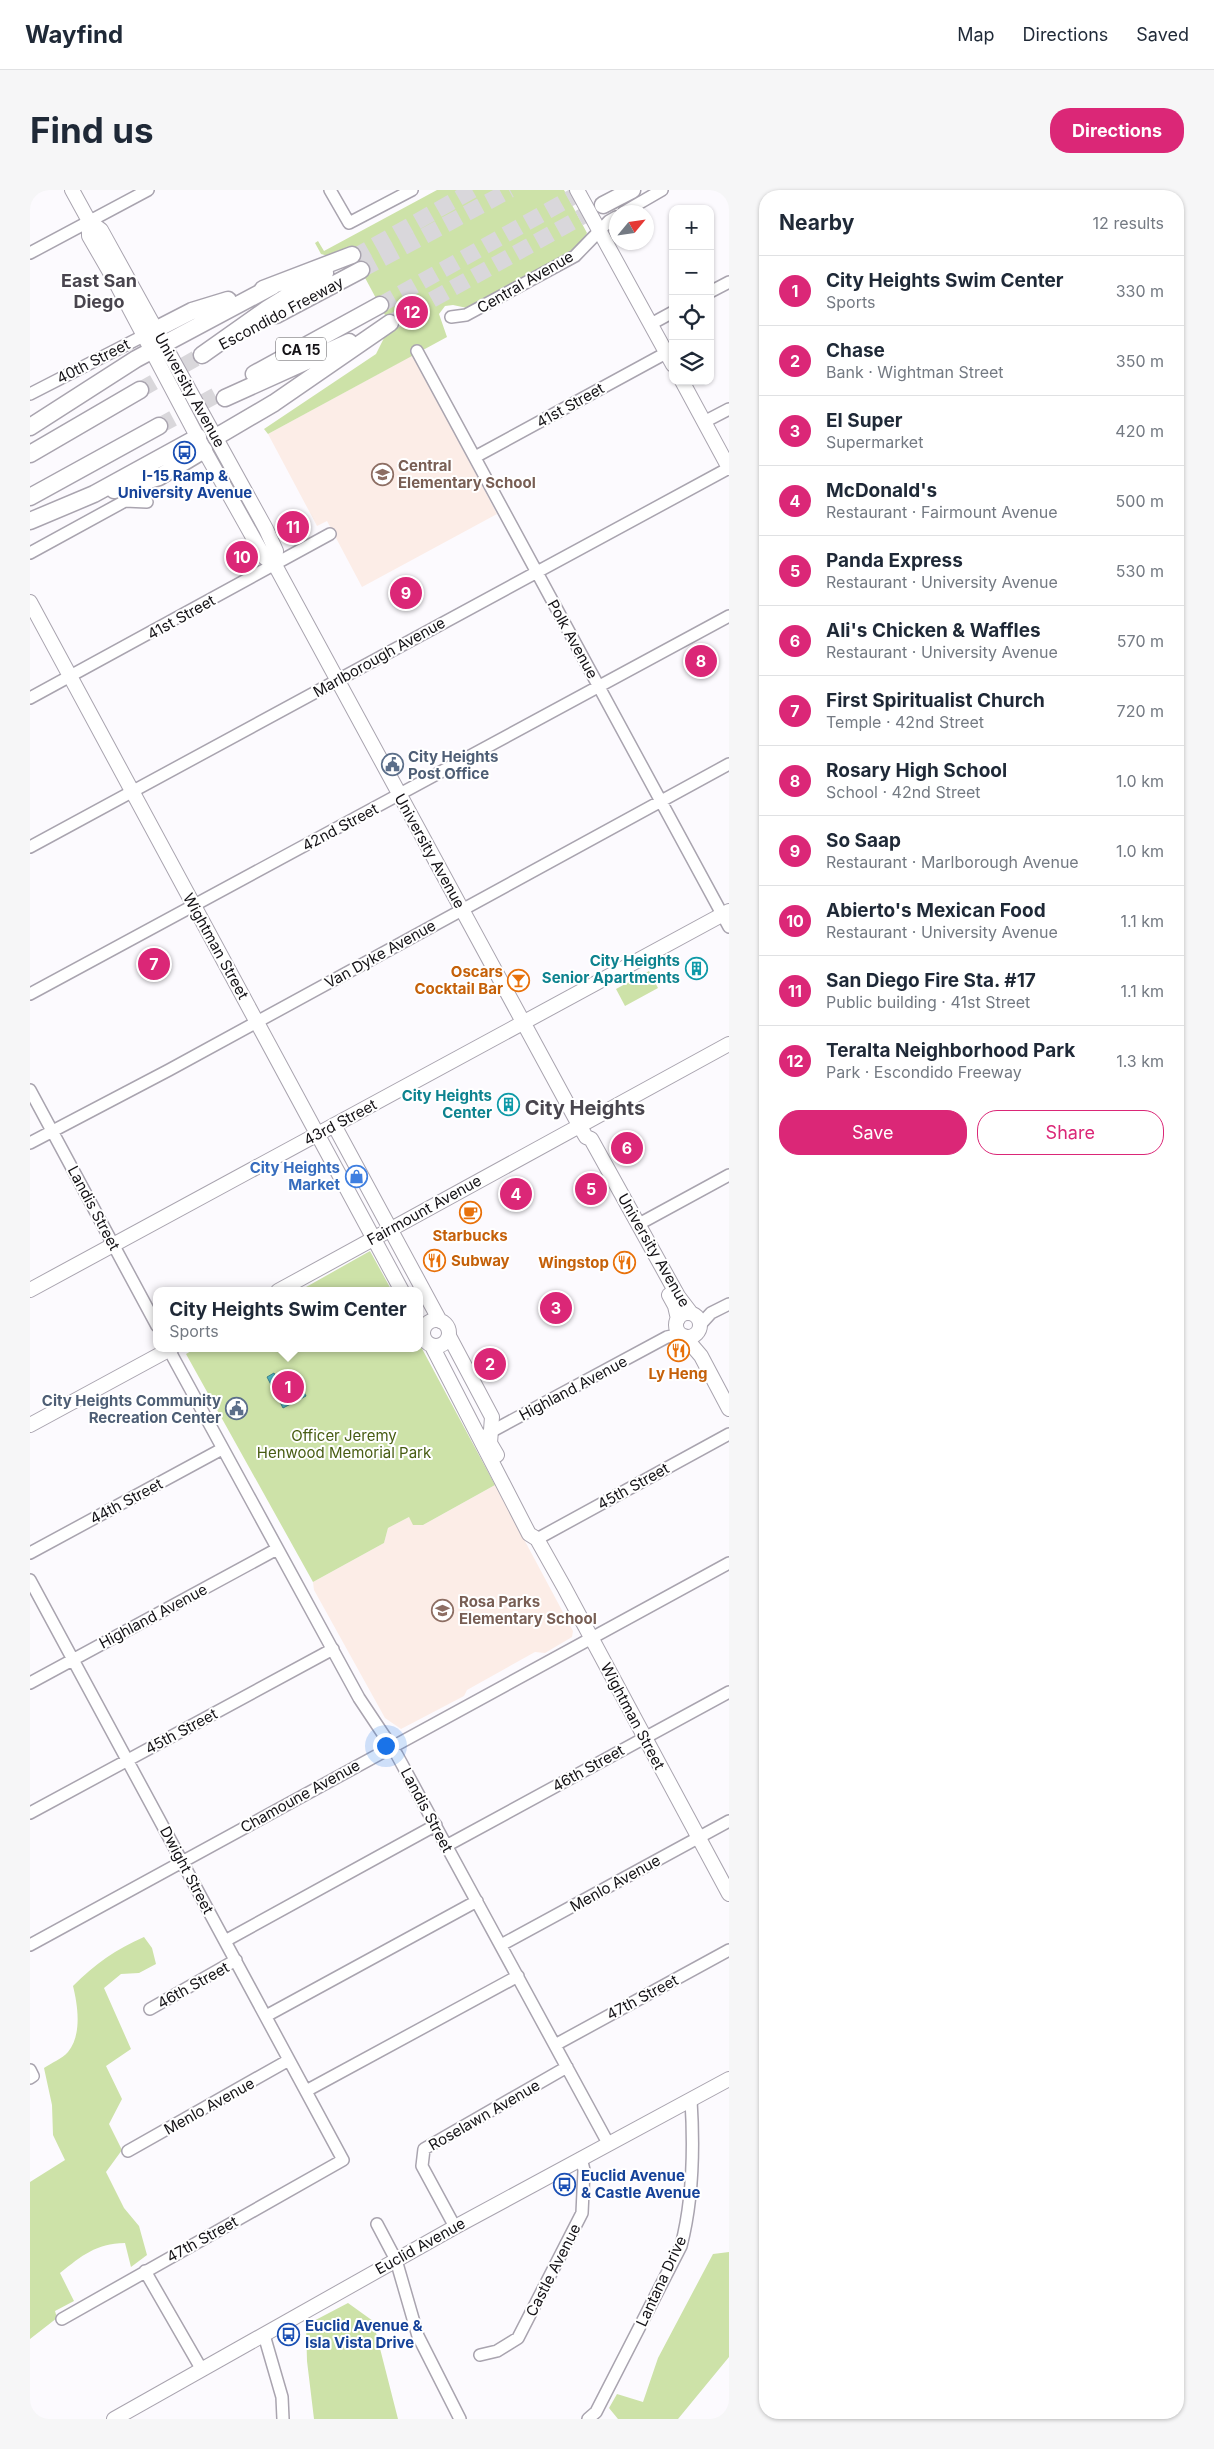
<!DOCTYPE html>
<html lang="en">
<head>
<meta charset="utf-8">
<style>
  :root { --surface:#fff; --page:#f6f6f7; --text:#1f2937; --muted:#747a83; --line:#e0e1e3; --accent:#db2777 }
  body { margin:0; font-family:Inter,sans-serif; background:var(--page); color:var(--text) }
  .controls { position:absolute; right:15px; top:15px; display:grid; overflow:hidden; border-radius:10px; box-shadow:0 1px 4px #0004 }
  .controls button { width:45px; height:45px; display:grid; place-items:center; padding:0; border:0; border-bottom:1px solid var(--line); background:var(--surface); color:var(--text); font:25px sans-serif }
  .compass { position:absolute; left:579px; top:15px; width:45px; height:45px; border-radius:50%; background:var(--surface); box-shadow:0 1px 4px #0004; rotate:61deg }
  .you { position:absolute; left:355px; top:1555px; width:18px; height:18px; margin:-12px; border:4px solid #fff; border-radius:50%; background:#1a73e8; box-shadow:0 0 0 8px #1a73e833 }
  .badge { display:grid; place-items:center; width:32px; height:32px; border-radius:50%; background:var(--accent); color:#fff; font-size:16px; font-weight:700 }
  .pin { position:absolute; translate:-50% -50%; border:2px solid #fff; box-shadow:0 1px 5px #0006 }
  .popup { position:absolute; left:123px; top:1097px; width:270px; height:65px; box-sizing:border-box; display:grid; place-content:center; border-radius:10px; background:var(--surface); filter:drop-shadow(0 1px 4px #0005); font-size:16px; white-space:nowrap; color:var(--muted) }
  .popup b { font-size:19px; color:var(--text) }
  .popup::after { content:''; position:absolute; left:50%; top:100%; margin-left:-10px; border:10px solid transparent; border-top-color:var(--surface) }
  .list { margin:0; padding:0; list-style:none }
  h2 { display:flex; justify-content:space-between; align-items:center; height:65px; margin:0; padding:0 20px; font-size:21px }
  h2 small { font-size:16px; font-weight:400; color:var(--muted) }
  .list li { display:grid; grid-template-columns:32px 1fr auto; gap:15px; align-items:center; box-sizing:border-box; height:70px; padding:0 20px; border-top:1px solid var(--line) }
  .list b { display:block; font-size:19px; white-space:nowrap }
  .list p { margin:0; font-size:16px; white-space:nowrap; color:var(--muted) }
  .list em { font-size:16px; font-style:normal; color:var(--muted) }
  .actions { display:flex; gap:10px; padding:15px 20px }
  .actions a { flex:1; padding:11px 0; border:1px solid var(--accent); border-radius:20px; text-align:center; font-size:18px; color:var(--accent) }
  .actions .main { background:var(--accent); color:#fff }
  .icon { flex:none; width:28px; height:28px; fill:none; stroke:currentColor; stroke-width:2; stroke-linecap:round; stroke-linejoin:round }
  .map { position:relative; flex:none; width:699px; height:2229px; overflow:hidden; border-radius:20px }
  header { display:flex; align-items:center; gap:30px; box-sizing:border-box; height:70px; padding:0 25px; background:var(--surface); border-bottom:1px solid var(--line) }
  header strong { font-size:24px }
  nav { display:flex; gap:28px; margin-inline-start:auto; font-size:18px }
  .intro { display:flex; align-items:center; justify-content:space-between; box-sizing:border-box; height:120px; padding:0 30px }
  h1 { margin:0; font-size:35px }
  .button { padding:12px 22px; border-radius:20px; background:var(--accent); color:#fff; font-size:18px; font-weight:700 }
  main { display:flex; gap:30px; padding:0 30px }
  aside { flex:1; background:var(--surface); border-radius:20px; box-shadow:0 1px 4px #0004 }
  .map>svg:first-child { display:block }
</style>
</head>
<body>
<header>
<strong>Wayfind</strong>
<nav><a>Map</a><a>Directions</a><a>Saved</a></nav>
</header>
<div class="intro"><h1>Find us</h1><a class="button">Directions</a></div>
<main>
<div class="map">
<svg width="699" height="2229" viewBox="0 0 699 2229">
  <rect width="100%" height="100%" fill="#fcfafe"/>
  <path fill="#fcede7" d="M 383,165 L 467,324 L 332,397 L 297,331 L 287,336 L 238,244 Z
    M 465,1295 L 543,1441 L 542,1447 L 515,1463 L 505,1462 L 437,1500 L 434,1506 L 371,1539 L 355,1528 L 284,1400 L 283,1392 L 354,1353 L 358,1338 L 379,1327 L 393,1335 Z"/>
  <path fill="#cde2a8" d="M 407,0 L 534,0 L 557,43 L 549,56 L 437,118 L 423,115 L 415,116 L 409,124 L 417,147 L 238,244 L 234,239 L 346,164 L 355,146 L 362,138 L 319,58 L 298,66 L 291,64 L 285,53 L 288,51 L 294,61 Z
    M 619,781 L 628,798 L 595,816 L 586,799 Z
    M 340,1061 L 362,1101 L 269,1101 Z
    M 389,1153 L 465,1295 L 393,1335 L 383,1335 L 379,1327 L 358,1338 L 354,1353 L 283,1392 L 156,1164 L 166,1158 L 389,1158 Z
    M 114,1747 L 122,1758 L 126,1774 L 109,1783 L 91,1784 L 74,1798 L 101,1859 L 76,1876 L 92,1909 L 79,1934 L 92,1960 L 76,1982 L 94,2018 L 109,2036 L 117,2065 L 101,2077 L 95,2053 C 65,2054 53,2065 30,2083 L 44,2111 L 25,2121 L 27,2128 L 0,2149 L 0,1992 L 35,1970 L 23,1945 L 22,1915 L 14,1878 C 21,1873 32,1869 38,1862 C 52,1845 48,1816 43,1796 C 65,1774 86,1759 114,1747 Z
    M 699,2062 L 699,2167 L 648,2229 L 588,2229 L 579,2218 L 587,2204 L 613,2212 L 628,2168 L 683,2064 Z
    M 318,2113 L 343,2131 L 368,2229 L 284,2229 L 277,2171 L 276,2135 Z"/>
  <path fill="#50b4c1" stroke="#3e838e" d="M 263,1181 L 276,1206 L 253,1218 L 237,1187 L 244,1183 L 248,1190 Z"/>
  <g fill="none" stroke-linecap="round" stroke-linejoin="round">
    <path stroke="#d9d7db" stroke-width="16" stroke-dasharray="16 8" stroke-linecap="butt" d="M 324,67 L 443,0
      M 331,80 L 480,0
      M 350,115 L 555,0
      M 360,133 L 571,16
      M 110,200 L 172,165
      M 129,236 L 192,202"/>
    <defs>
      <path id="minor" d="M 300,0 L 319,33 L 382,0
        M 594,22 L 632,0
        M 0,63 L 118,0
        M 680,102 L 699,92
        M 421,127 L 436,125 L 545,66 L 579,31 L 586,27
        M 621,134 L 643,122
        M 387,161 L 699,737
        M 0,204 L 121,142
        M 674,232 L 699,219
        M 445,267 L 636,163
        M 0,363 L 95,311 L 117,312
        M 0,508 L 300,344
        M 0,657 L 699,278
        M 0,804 L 699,426
        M 0,900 L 127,1136
        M 0,953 L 139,880 L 699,574
        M 609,1034 L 699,985
        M 670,1135 L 681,1123 L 699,1114
        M 138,1158 L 329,1508 L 367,1565 L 578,1953
        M 455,1245 L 637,1147 L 651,1144
        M 507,1349 L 699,1244
        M 0,1363 L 192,1259
        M 0,1390 L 313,1970 L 32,2129
        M 0,1493 L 247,1359
        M 0,1623 L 303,1459
        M 416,1656 L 699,1502
        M 195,1751 L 406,1635
        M 0,1755 L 699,1373
        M 471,1755 L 699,1631
        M 120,1819 L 206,1770
        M 236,1826 L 447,1711
        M 525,1855 L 699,1760
        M 0,1880 L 3,1886 L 0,1888
        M 276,1901 L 488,1786
        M 98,1961 L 259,1870
        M 347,2034 L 366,2070 L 388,2146 L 430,2229
        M 425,2037 L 392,1976 L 394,1959 L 537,1877
        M 115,2081 L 172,2180
        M 234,2145 L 252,2207 L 253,2229
        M 450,2165 L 467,2161 L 488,2148 L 552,2023 L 554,1980 L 551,1968
        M 558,2229 L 566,2222 L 651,2056 C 663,2010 664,1957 661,1910"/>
      <path id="major" d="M 42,0 L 59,31 L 71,40 L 236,339 L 246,361 L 245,375
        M 547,0 L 643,175
        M 59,31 L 59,46 L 85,91 L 178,267 L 234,367 L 245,375 L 549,935 L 556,947 L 561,949 L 648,1106 L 661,1123
        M 652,191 L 699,278
        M 0,412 L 372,1101
        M 304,935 L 410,1131
        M 0,1100 L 699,721
        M 248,1101 L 699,854
        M 639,1105 L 645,1116 L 648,1129
        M646 1135a12 12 0 1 1 24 0a12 12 0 1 1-24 0Z
        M393 1143a13 13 0 1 1 26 0a13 13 0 1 1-26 0Z
        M 419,1146 L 462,1227 L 460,1253 L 467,1265
        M 654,1146 L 671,1166 L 699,1219
        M 402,1156 L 499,1344 L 507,1349 L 534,1397 L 699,1704
        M 0,1235 L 142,1158
        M 84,2229 L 425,2037 L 699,1889"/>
      <path id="highway" d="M 573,15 L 602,0
        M 233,99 L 322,65
        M 246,125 L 331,80
        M 127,139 L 162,121 L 198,110
        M 172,165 L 237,119 L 295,83
        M 224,184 L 350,115
        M 195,208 L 319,152
        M 0,237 L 106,169 L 243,96
        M 186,247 L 244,213 L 360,133
        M 0,264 L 110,200
        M 84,300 L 129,287 L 174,260
        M 0,307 L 129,236
        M 0,331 L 64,304 L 168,247"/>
    </defs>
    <use href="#minor" stroke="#a9a4af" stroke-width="14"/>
    <use href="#major" stroke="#a9a4af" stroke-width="16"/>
    <use href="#highway" stroke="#a9a4af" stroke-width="19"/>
    <use href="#minor" stroke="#fff" stroke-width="11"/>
    <use href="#major" stroke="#fff" stroke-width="14"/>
    <use href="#highway" stroke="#fff" stroke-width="16"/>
  </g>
  <defs>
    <symbol id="bus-ring" viewBox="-11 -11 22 22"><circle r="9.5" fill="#fff" stroke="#1a4fb4" stroke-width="1.5"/><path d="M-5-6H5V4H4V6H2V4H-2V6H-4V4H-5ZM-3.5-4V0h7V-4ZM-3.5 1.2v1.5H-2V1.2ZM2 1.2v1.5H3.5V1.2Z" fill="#1a4fb4"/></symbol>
    <symbol id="school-ring" viewBox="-11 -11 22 22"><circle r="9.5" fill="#fff" stroke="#8d6e63" stroke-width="1.5"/><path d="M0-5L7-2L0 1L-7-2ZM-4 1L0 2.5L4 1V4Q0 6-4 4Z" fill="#8d6e63"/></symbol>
    <symbol id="civic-ring" viewBox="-11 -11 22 22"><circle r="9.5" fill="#fff" stroke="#5c6f8a" stroke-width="1.5"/><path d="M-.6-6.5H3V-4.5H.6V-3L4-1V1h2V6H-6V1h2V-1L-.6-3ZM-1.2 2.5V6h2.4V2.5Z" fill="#5c6f8a"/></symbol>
    <symbol id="building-ring" viewBox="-11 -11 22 22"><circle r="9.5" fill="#fff" stroke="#0f9aa8" stroke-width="1.5"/><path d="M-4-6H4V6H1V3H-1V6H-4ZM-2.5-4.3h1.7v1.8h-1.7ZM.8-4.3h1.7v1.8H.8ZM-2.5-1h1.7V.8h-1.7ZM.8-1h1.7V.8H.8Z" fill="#0f9aa8"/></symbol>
    <symbol id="bar-ring" viewBox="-11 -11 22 22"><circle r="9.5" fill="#fff" stroke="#e8710a" stroke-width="1.5"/><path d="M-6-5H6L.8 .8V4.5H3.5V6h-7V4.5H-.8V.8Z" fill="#e8710a"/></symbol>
    <symbol id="shop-ring" viewBox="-11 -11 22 22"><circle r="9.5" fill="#fff" stroke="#3f7fe0" stroke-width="1.5"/><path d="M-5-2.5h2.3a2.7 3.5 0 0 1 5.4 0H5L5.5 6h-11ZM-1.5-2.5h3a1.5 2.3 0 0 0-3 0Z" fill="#3f7fe0"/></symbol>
    <symbol id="cafe-ring" viewBox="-11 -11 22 22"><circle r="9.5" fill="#fff" stroke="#e8710a" stroke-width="1.5"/><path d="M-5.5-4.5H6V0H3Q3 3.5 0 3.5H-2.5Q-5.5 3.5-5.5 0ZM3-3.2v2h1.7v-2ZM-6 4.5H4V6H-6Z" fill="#e8710a"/></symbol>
    <symbol id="restaurant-ring" viewBox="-11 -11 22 22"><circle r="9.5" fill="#fff" stroke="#e8710a" stroke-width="1.5"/><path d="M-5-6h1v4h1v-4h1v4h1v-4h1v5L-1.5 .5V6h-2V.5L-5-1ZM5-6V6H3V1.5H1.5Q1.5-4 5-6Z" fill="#e8710a"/></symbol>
  </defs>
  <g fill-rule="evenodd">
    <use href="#bus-ring" x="142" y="250" width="25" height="25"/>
    <use href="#school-ring" x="340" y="272" width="25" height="25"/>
    <use href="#civic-ring" x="350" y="562" width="25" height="25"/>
    <use href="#building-ring" x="654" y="766" width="25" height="25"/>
    <use href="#bar-ring" x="476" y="778" width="25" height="25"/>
    <use href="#building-ring" x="466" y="902" width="25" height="25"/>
    <use href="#shop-ring" x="314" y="974" width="25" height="25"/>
    <use href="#cafe-ring" x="428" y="1010" width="25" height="25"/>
    <use href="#restaurant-ring" x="392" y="1058" width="25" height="25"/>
    <use href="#restaurant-ring" x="582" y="1060" width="25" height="25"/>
    <use href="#restaurant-ring" x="636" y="1148" width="25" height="25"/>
    <use href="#civic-ring" x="194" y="1206" width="25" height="25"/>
    <use href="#school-ring" x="400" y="1408" width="25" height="25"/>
    <use href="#bus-ring" x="522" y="1982" width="25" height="25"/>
    <use href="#bus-ring" x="246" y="2132" width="25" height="25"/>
  </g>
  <g text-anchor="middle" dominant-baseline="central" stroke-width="4" stroke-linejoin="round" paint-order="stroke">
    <rect fill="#fff" stroke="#5a595c" stroke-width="1" x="246" y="147.5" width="50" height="23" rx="4"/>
    <g font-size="14" font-weight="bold" fill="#141216">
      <text x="271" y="159">CA 15</text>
    </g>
    <g font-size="15" fill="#141216" stroke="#fff">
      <text transform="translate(495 92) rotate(-30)">Central Avenue</text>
      <text transform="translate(251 123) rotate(-28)">Escondido Freeway</text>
      <text transform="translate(63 171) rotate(-27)">40th Street</text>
      <text transform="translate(160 200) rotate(61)">University Avenue</text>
      <text transform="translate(540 215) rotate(-29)">41st Street</text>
      <text transform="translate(151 427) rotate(-29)">41st Street</text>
      <text transform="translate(543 449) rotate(61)">Polk Avenue</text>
      <text transform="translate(349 467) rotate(-29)">Marlborough Avenue</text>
      <text transform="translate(310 637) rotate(-28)">42nd Street</text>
      <text transform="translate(400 661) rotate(61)">University Avenue</text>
      <text transform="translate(186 756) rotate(61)">Wightman Street</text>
      <text transform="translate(350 764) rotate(-29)">Van Dyke Avenue</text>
      <text transform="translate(310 932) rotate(-28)">43rd Street</text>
      <text transform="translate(64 1018) rotate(62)">Landis Street</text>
      <text transform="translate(394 1020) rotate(-29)">Fairmount Avenue</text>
      <text transform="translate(624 1060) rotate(60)">University Avenue</text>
      <text transform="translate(543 1198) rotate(-28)">Highland Avenue</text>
      <text transform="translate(603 1296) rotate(-29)">45th Street</text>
      <text transform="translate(96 1311) rotate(-28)">44th Street</text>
      <text transform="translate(123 1426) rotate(-28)">Highland Avenue</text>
      <text transform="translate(603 1526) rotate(62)">Wightman Street</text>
      <text transform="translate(151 1541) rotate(-28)">45th Street</text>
      <text transform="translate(558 1578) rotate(-29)">46th Street</text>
      <text transform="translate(270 1606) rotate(-29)">Chamoune Avenue</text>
      <text transform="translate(397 1620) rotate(62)">Landis Street</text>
      <text transform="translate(157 1680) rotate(62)">Dwight Street</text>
      <text transform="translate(585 1693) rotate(-29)">Menlo Avenue</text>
      <text transform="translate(163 1795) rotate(-29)">46th Street</text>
      <text transform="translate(612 1807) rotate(-28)">47th Street</text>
      <text transform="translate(179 1916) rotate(-29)">Menlo Avenue</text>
      <text transform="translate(454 1925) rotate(-30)">Roselawn Avenue</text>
      <text transform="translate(172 2049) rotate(-29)">47th Street</text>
      <text transform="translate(390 2056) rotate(-29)">Euclid Avenue</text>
      <text transform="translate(523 2080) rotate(-63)">Castle Avenue</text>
      <text transform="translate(631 2091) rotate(-65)">Lantana Drive</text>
    </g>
    <g font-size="15" font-weight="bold" fill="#785e54" stroke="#fff" text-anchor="start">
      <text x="368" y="275">Central<tspan x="368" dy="17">Elementary School</tspan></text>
      <text x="429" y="1411">Rosa Parks<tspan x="429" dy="17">Elementary School</tspan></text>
    </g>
    <g font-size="15" font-weight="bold" fill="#164399" stroke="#fff" text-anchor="start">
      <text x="155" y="285" text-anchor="middle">I-15 Ramp &amp;<tspan x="155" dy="17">University Avenue</tspan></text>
      <text x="551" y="1985">Euclid Avenue<tspan x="551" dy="17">&amp; Castle Avenue</tspan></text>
      <text x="275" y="2135">Euclid Avenue &amp;<tspan x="275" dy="17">Isla Vista Drive</tspan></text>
    </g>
    <g font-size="15" font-weight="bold" fill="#4e5e75" stroke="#fff" text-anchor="start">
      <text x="378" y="566">City Heights<tspan x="378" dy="17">Post Office</tspan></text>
      <text x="191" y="1210" text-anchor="end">City Heights Community<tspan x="191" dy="17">Recreation Center</tspan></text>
    </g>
    <g font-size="15" font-weight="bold" fill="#0d838f" stroke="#fff" text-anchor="end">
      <text x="650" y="770">City Heights<tspan x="650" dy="17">Senior Apartments</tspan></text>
      <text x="462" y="905">City Heights<tspan x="462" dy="17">Center</tspan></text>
    </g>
    <g font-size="15" font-weight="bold" fill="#c56008" stroke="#fff" text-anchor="end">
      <text x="473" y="781">Oscars<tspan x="473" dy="17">Cocktail Bar</tspan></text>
      <text x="440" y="1045" text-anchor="middle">Starbucks</text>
      <text x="421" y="1070" text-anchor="start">Subway</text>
      <text x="579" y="1072">Wingstop</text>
      <text x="648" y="1183" text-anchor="middle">Ly Heng</text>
    </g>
    <g font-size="15" font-weight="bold" fill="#366cbe" stroke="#fff" text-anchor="end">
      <text x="310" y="977">City Heights<tspan x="310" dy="17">Market</tspan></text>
    </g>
    <g font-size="15" fill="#485d13" stroke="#fff">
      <text x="314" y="1245">Officer Jeremy<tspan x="314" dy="17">Henwood Memorial Park</tspan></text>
    </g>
    <g font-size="18" font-weight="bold" fill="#49454e" stroke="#fff">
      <text x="69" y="90">East San<tspan x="69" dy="21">Diego</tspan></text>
    </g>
    <g font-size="20" font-weight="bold" fill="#49454e" stroke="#fff">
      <text x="555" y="918">City Heights</text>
    </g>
  </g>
</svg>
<div class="controls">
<button>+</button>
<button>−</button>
<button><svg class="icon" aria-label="locate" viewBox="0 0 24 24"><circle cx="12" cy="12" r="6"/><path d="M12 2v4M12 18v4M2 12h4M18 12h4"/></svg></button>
<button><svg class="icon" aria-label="layers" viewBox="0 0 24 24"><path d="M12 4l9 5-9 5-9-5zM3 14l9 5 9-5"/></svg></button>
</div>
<svg class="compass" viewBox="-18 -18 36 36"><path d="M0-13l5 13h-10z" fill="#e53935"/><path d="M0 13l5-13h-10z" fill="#747a83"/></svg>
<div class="you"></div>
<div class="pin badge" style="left:258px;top:1197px">1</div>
<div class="popup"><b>City Heights Swim Center</b>Sports</div>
<div class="pin badge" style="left:460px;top:1174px">2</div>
<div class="pin badge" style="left:526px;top:1118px">3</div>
<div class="pin badge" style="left:486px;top:1004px">4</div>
<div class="pin badge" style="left:561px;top:999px">5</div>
<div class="pin badge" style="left:597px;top:958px">6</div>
<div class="pin badge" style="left:124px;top:774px">7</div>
<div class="pin badge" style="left:671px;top:471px">8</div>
<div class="pin badge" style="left:376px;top:403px">9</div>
<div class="pin badge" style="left:212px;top:367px">10</div>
<div class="pin badge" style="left:263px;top:337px">11</div>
<div class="pin badge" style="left:382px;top:122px">12</div>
</div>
<aside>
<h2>Nearby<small>12 results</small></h2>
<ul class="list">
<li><span class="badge">1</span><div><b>City Heights Swim Center</b><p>Sports</p></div><em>330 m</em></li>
<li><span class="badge">2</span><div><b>Chase</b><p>Bank · Wightman Street</p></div><em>350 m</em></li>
<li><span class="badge">3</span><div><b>El Super</b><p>Supermarket</p></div><em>420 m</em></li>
<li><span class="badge">4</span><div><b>McDonald's</b><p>Restaurant · Fairmount Avenue</p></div><em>500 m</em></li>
<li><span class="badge">5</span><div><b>Panda Express</b><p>Restaurant · University Avenue</p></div><em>530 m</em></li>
<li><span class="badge">6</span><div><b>Ali's Chicken &amp; Waffles</b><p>Restaurant · University Avenue</p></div><em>570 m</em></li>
<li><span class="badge">7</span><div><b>First Spiritualist Church</b><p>Temple · 42nd Street</p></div><em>720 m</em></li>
<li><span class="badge">8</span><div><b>Rosary High School</b><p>School · 42nd Street</p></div><em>1.0 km</em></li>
<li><span class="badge">9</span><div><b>So Saap</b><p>Restaurant · Marlborough Avenue</p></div><em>1.0 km</em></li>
<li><span class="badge">10</span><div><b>Abierto's Mexican Food</b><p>Restaurant · University Avenue</p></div><em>1.1 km</em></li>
<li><span class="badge">11</span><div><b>San Diego Fire Sta. #17</b><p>Public building · 41st Street</p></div><em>1.1 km</em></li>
<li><span class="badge">12</span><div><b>Teralta Neighborhood Park</b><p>Park · Escondido Freeway</p></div><em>1.3 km</em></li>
</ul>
<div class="actions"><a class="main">Save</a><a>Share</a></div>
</aside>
</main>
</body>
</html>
